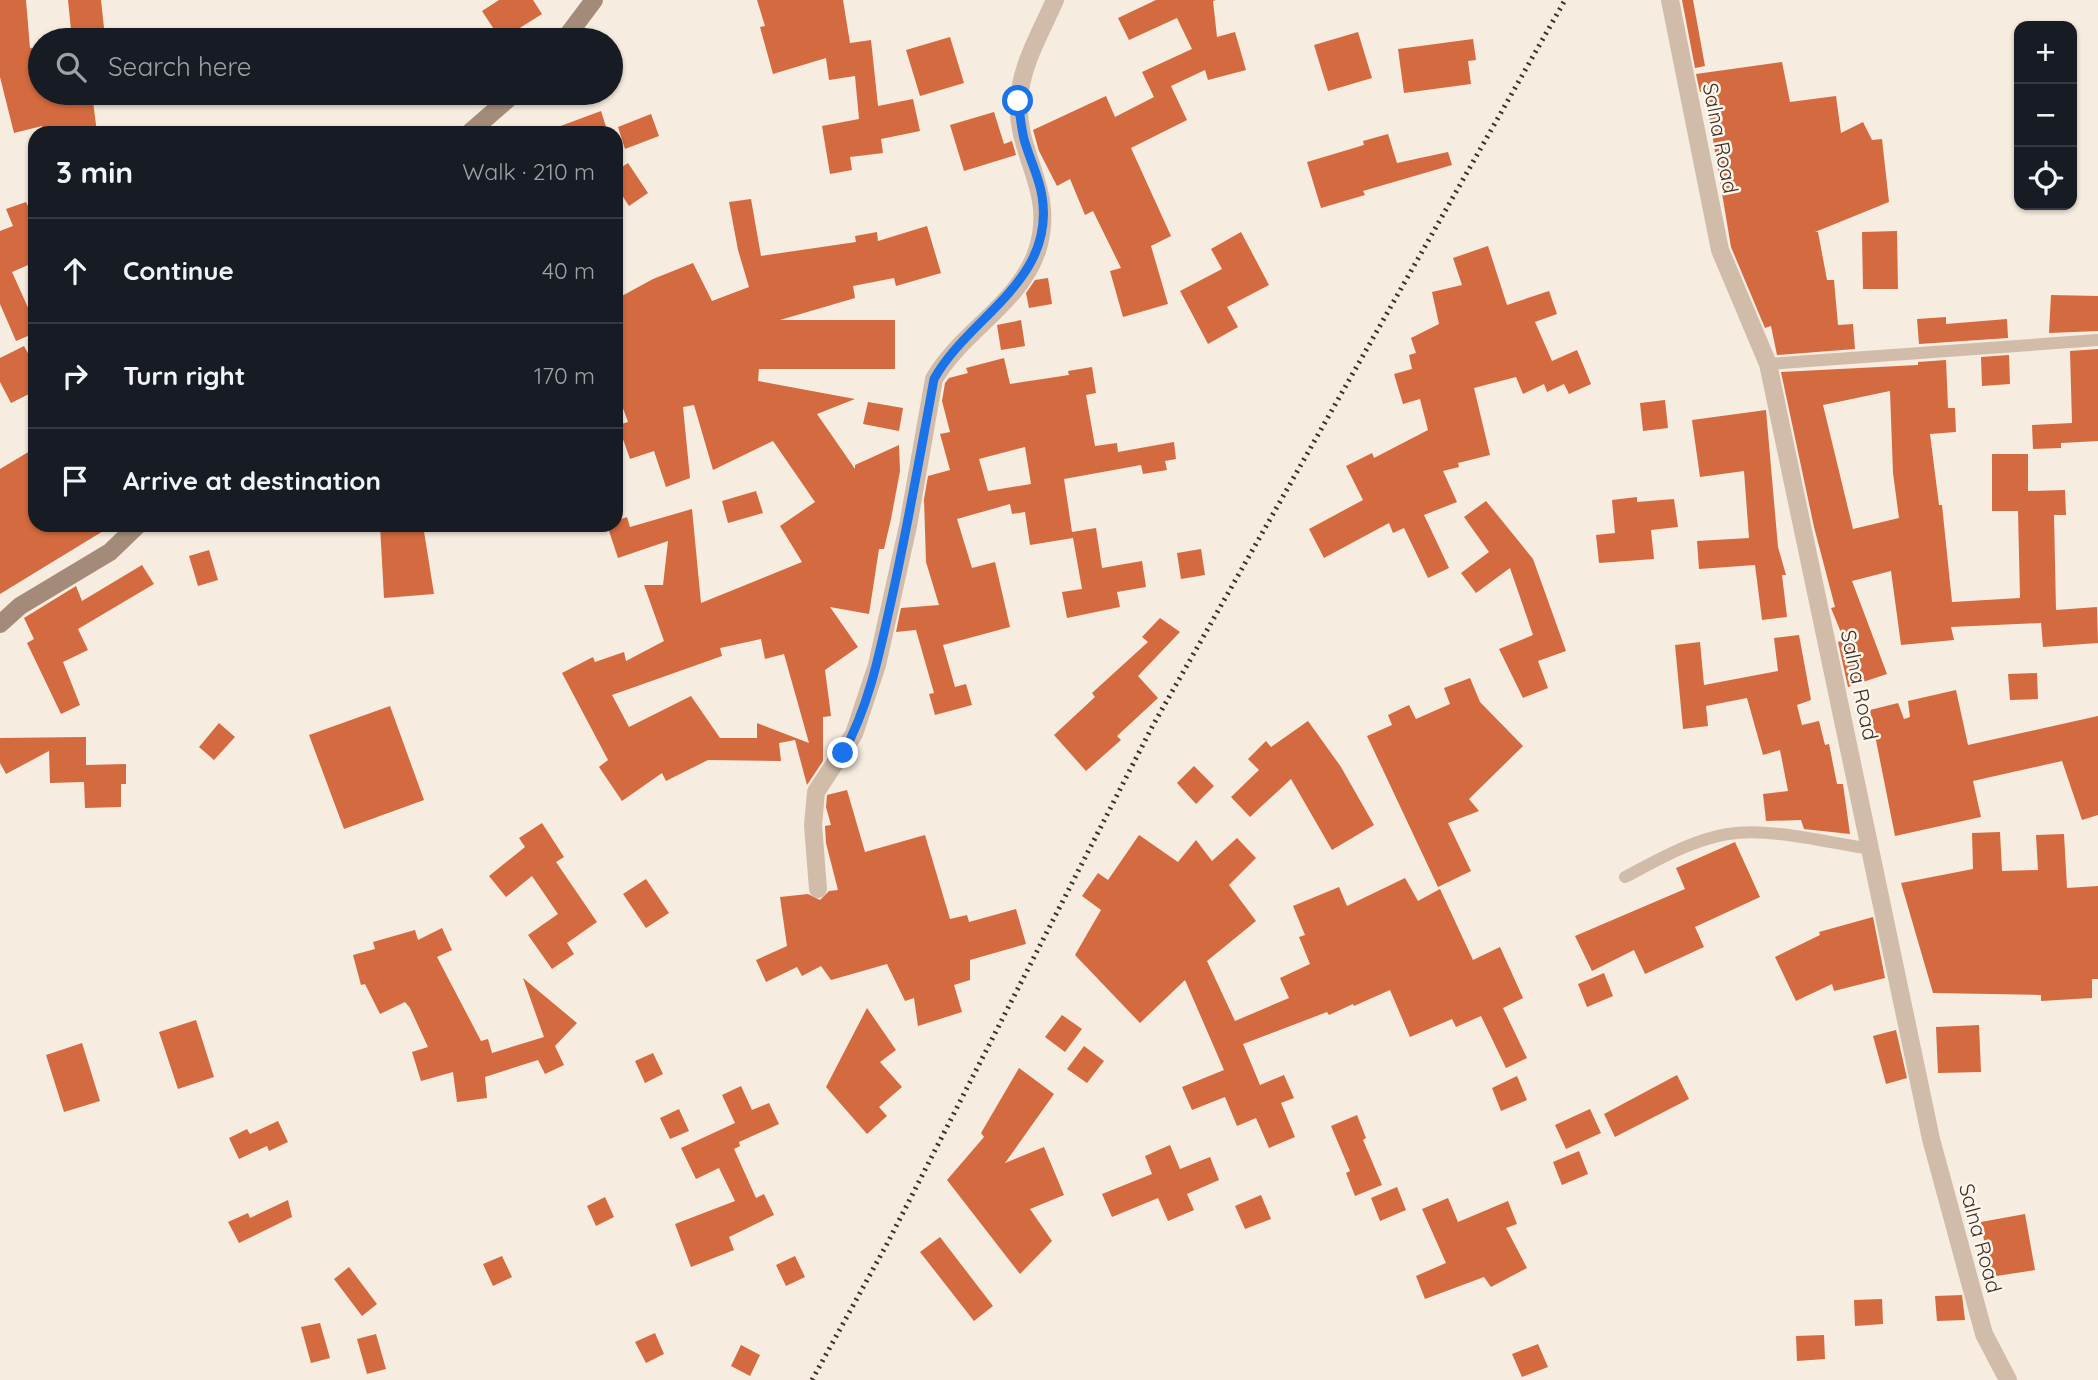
<!DOCTYPE html>
<html lang="en">
<head>
<meta charset="utf-8">
<style>
  :root { --surface:#171b24; --page:#20242c; --text:#f1f3f6; --muted:#9ea1a6; --line:#363941 }
  body { margin:0; font-family:Quicksand,sans-serif; background:var(--page); color:var(--text) }
  .controls { position:absolute; right:21px; top:21px; display:grid; overflow:hidden; border-radius:14px; box-shadow:0 2px 5px #0004 }
  .controls button { width:63px; height:63px; display:grid; place-items:center; padding:0; border:0; border-bottom:2px solid var(--line); background:var(--surface); color:var(--text); font:35px sans-serif }
  .stop { position:absolute; width:21px; height:21px; margin:-16px; border:5px solid #1a73e8; border-radius:50%; background:#fff }
  .stop.end { background:#1a73e8; border-color:#fff; box-shadow:0 2px 7px #0008 }
  .list { margin:0; padding:0; list-style:none }
  h2 { display:flex; justify-content:space-between; align-items:center; height:91px; margin:0; padding:0 28px; font-size:30px }
  h2 small { font-size:23px; font-weight:400; color:var(--muted) }
  .list li { display:grid; grid-template-columns:46px 1fr auto; gap:21px; align-items:center; box-sizing:border-box; height:105px; padding:0 28px; border-top:2px solid var(--line) }
  .list b { display:block; font-size:26px; white-space:nowrap }
  .list em { font-size:23px; font-style:normal; color:var(--muted) }
  .icon { flex:none; width:38px; height:38px; fill:none; stroke:currentColor; stroke-width:2; stroke-linecap:round; stroke-linejoin:round }
  .map { position:relative; flex:none; width:2098px; height:1380px; overflow:hidden }
  .search { position:absolute; background:var(--surface); box-shadow:0 2px 5px #0004; left:28px; top:28px; width:595px; height:77px; display:flex; align-items:center; gap:18px; box-sizing:border-box; padding:0 24px; border-radius:38px; color:var(--muted); font-size:26px }
  .panel { position:absolute; background:var(--surface); box-shadow:0 2px 5px #0004; left:28px; top:126px; width:595px; height:406px; border-radius:21px }
  .map>svg:first-child { display:block }
</style>
</head>
<body>
<div class="map">
<svg width="2098" height="1380" viewBox="0 0 2098 1380">
  <rect width="100%" height="100%" fill="#f6ecdf"/>
  <path fill="#d46a3f" fill-rule="evenodd" d="M 0,0 L 26,0 L 30,48 L 40,47 L 40,93 L 92,93 L 97,133 L 43,133 L 42,126 L 14,133 L 0,77 Z
    M 68,0 L 101,0 L 105,37 L 72,40 Z
    M 499,0 L 533,0 L 542,14 L 501,40 L 482,11 Z
    M 757,0 L 843,0 L 850,43 L 871,40 L 878,106 L 913,99 L 920,131 L 881,139 L 883,153 L 850,157 L 852,170 L 830,174 L 822,126 L 859,119 L 855,76 L 829,80 L 826,58 L 773,74 L 760,27 L 765,26 Z
    M 1156,0 L 1216,0 L 1213,1 L 1217,37 L 1235,32 L 1246,70 L 1208,80 L 1205,70 L 1171,86 L 1187,120 L 1131,148 L 1171,236 L 1151,246 L 1168,304 L 1123,317 L 1110,271 L 1121,268 L 1093,211 L 1085,215 L 1070,179 L 1057,186 L 1039,151 L 1033,130 L 1106,96 L 1115,117 L 1154,97 L 1142,72 L 1192,49 L 1177,18 L 1129,40 L 1118,18 Z
    M 1682,0 L 1693,0 L 1705,66 L 1695,68 Z
    M 1358,32 L 1372,78 L 1328,91 L 1314,45 Z
    M 950,37 L 964,83 L 920,96 L 906,50 Z
    M 1473,39 L 1476,60 L 1468,61 L 1471,84 L 1404,93 L 1398,49 Z
    M 1782,62 L 1790,102 L 1836,96 L 1841,133 L 1863,122 L 1872,140 L 1882,139 L 1889,202 L 1815,232 L 1818,232 L 1827,280 L 1834,280 L 1838,325 L 1853,324 L 1855,349 L 1777,355 L 1771,326 L 1765,328 L 1731,247 L 1705,92 L 1700,92 L 1696,74 Z
    M 601,111 L 608,133 L 547,133 L 547,131 Z
    M 994,112 L 1004,144 L 1012,141 L 1016,155 L 964,171 L 950,125 Z
    M 651,114 L 659,136 L 625,149 L 618,127 Z
    M 1388,134 L 1397,163 L 1448,152 L 1452,165 L 1363,191 L 1365,195 L 1321,208 L 1307,162 L 1364,145 L 1363,141 Z
    M 628,163 L 648,193 L 629,206 L 616,186 L 616,171 Z
    M 751,199 L 761,256 L 856,242 L 855,236 L 877,232 L 878,241 L 927,226 L 941,273 L 896,286 L 894,278 L 853,286 L 855,298 L 780,320 L 895,320 L 895,369 L 759,369 L 758,381 L 855,399 L 817,414 L 855,469 L 855,465 L 899,445 L 900,471 L 891,519 L 884,549 L 879,549 L 869,614 L 830,607 L 858,647 L 825,670 L 831,716 L 823,717 L 823,761 L 807,785 L 795,740 L 779,743 L 781,761 L 708,760 L 666,781 L 662,773 L 622,801 L 599,767 L 608,760 L 562,673 L 593,657 L 595,662 L 624,652 L 626,661 L 664,641 L 644,585 L 663,585 L 668,541 L 618,558 L 607,525 L 616,525 L 616,521 L 627,517 L 630,527 L 692,509 L 701,603 L 802,562 L 780,526 L 815,502 L 773,441 L 713,470 L 694,405 L 683,407 L 690,478 L 666,487 L 654,451 L 630,459 L 618,425 L 628,422 L 616,389 L 616,305 L 620,297 L 653,279 L 693,263 L 712,301 L 749,287 L 738,250 L 729,202 ZM 761,639 L 765,659 L 784,654 L 809,743 L 757,723 L 757,738 L 720,738 L 691,696 L 629,727 L 612,695 L 722,656 L 720,648 Z
    M 26,202 L 28,206 L 35,203 L 35,262 L 12,272 L 30,312 L 35,310 L 35,333 L 16,341 L 0,304 L 0,231 L 13,226 L 6,209 Z
    M 1897,231 L 1898,289 L 1863,289 L 1862,232 Z
    M 1241,232 L 1269,285 L 1227,307 L 1238,327 L 1208,344 L 1180,291 L 1222,269 L 1211,249 Z
    M 1488,246 L 1507,305 L 1549,291 L 1557,314 L 1535,322 L 1552,361 L 1577,350 L 1591,384 L 1569,394 L 1564,384 L 1547,392 L 1544,384 L 1523,394 L 1516,377 L 1474,388 L 1490,455 L 1458,463 L 1459,467 L 1443,471 L 1457,502 L 1424,515 L 1449,568 L 1428,578 L 1404,528 L 1393,533 L 1389,523 L 1324,558 L 1309,529 L 1363,500 L 1346,466 L 1372,453 L 1374,458 L 1428,430 L 1420,399 L 1403,404 L 1394,374 L 1412,369 L 1409,355 L 1416,353 L 1411,338 L 1439,324 L 1432,292 L 1462,285 L 1453,258 Z
    M 1048,278 L 1052,304 L 1029,308 L 1026,293 L 1035,280 Z
    M 2051,295 L 2098,296 L 2098,331 L 2049,333 Z
    M 1946,317 L 1946,324 L 2007,319 L 2008,338 L 1919,344 L 1917,319 Z
    M 1021,320 L 1025,346 L 1001,350 L 997,325 Z
    M 24,346 L 35,366 L 35,391 L 11,403 L 0,382 L 0,358 Z
    M 2098,349 L 2098,441 L 2061,443 L 2061,448 L 2033,449 L 2032,425 L 2072,423 L 2070,351 Z
    M 2009,355 L 2010,384 L 1982,386 L 1981,357 Z
    M 1004,358 L 1010,384 L 1069,375 L 1068,371 L 1092,367 L 1096,393 L 1086,395 L 1095,446 L 1117,443 L 1118,452 L 1174,442 L 1176,459 L 1165,461 L 1167,470 L 1143,474 L 1141,465 L 1064,479 L 1072,532 L 1096,528 L 1102,568 L 1142,561 L 1146,587 L 1117,592 L 1120,607 L 1067,618 L 1062,592 L 1082,589 L 1073,538 L 1030,545 L 1025,512 L 1012,514 L 1010,504 L 957,519 L 972,568 L 995,562 L 1010,627 L 943,645 L 955,687 L 966,684 L 972,705 L 935,715 L 929,694 L 934,693 L 916,630 L 896,632 L 901,608 L 939,605 L 926,562 L 924,499 L 928,476 L 950,470 L 940,434 L 950,432 L 942,401 L 945,383 L 949,378 L 968,373 L 966,368 ZM 1025,447 L 1031,484 L 988,491 L 979,459 Z
    M 1946,360 L 1948,408 L 1955,408 L 1956,432 L 1930,434 L 1939,505 L 1942,505 L 1952,602 L 2020,598 L 2018,511 L 1992,511 L 1992,454 L 2028,454 L 2028,491 L 2065,490 L 2066,515 L 2054,515 L 2056,610 L 2097,607 L 2098,643 L 2043,647 L 2041,623 L 1951,627 L 1954,640 L 1901,645 L 1891,571 L 1852,581 L 1887,674 L 1848,687 L 1838,642 L 1844,640 L 1831,608 L 1835,607 L 1814,527 L 1781,372 L 1918,365 L 1918,362 ZM 1890,391 L 1893,473 L 1899,518 L 1853,529 L 1823,405 Z
    M 1665,400 L 1668,428 L 1643,431 L 1640,403 Z
    M 868,402 L 903,408 L 899,431 L 863,424 Z
    M 1766,410 L 1778,547 L 1786,575 L 1782,575 L 1787,617 L 1762,620 L 1755,565 L 1699,569 L 1697,541 L 1749,538 L 1744,471 L 1700,477 L 1692,420 Z
    M 35,448 L 35,525 L 113,525 L 0,594 L 0,469 Z
    M 756,491 L 763,513 L 728,523 L 722,501 Z
    M 1637,497 L 1637,502 L 1674,499 L 1678,527 L 1651,530 L 1654,559 L 1599,563 L 1596,535 L 1615,533 L 1612,500 Z
    M 1486,501 L 1533,559 L 1566,651 L 1538,661 L 1548,688 L 1523,698 L 1499,649 L 1533,635 L 1510,568 L 1476,593 L 1461,573 L 1489,552 L 1464,517 Z
    M 380,525 L 423,525 L 434,594 L 384,598 Z
    M 1201,549 L 1205,575 L 1181,579 L 1177,553 Z
    M 209,550 L 218,580 L 198,586 L 189,556 Z
    M 142,565 L 154,584 L 78,629 L 88,650 L 63,662 L 80,705 L 61,714 L 27,643 L 34,639 L 24,618 L 76,586 L 82,601 Z
    M 1160,618 L 1180,632 L 1138,676 L 1158,698 L 1117,736 L 1121,740 L 1086,771 L 1054,735 L 1095,697 L 1092,693 L 1148,642 L 1142,637 Z
    M 1799,635 L 1811,700 L 1797,705 L 1802,725 L 1819,721 L 1825,745 L 1829,744 L 1837,784 L 1843,784 L 1850,834 L 1804,829 L 1801,820 L 1766,821 L 1763,794 L 1788,791 L 1780,750 L 1763,755 L 1747,698 L 1706,706 L 1708,726 L 1683,729 L 1675,645 L 1700,642 L 1704,685 L 1778,671 L 1774,638 Z
    M 2037,673 L 2038,699 L 2010,700 L 2008,674 Z
    M 1470,678 L 1480,702 L 1523,746 L 1469,799 L 1479,811 L 1448,823 L 1471,871 L 1438,887 L 1367,736 L 1392,725 L 1388,715 L 1409,705 L 1416,719 L 1450,704 L 1444,688 Z
    M 1956,690 L 1968,745 L 2098,716 L 2098,815 L 2082,820 L 2062,761 L 1973,781 L 1981,817 L 1895,836 L 1870,710 L 1898,703 L 1904,719 L 1910,717 L 1908,701 Z
    M 390,706 L 424,800 L 344,829 L 309,735 Z
    M 1308,721 L 1341,767 L 1374,825 L 1332,850 L 1291,779 L 1250,817 L 1231,797 L 1259,770 L 1248,759 L 1266,741 L 1271,747 Z
    M 219,723 L 235,737 L 214,760 L 199,747 Z
    M 86,737 L 86,765 L 126,764 L 126,784 L 121,784 L 121,807 L 85,808 L 84,782 L 50,783 L 49,751 L 6,774 L 0,763 L 0,738 Z
    M 1194,766 L 1214,786 L 1196,804 L 1177,783 Z
    M 847,790 L 865,852 L 925,835 L 950,919 L 967,915 L 969,922 L 1016,909 L 1026,944 L 970,960 L 970,980 L 954,985 L 962,1012 L 918,1026 L 914,998 L 905,1001 L 887,964 L 831,980 L 821,966 L 802,976 L 797,967 L 766,982 L 756,960 L 787,946 L 780,897 L 808,894 L 820,900 L 829,891 L 838,890 L 826,843 L 825,826 L 831,825 L 826,807 L 827,795 Z
    M 542,823 L 564,857 L 556,862 L 597,922 L 567,943 L 574,954 L 552,969 L 528,935 L 558,914 L 532,876 L 506,897 L 489,876 L 525,847 L 519,838 Z
    M 2000,832 L 2002,871 L 2038,870 L 2036,835 L 2064,834 L 2067,888 L 2098,886 L 2098,979 L 2092,979 L 2092,998 L 2041,1001 L 2041,995 L 1933,993 L 1901,883 L 1973,869 L 1972,833 Z
    M 1139,835 L 1178,862 L 1196,840 L 1212,861 L 1237,838 L 1256,858 L 1229,885 L 1256,921 L 1207,961 L 1235,1021 L 1289,998 L 1280,978 L 1310,964 L 1299,937 L 1305,935 L 1293,906 L 1339,887 L 1347,906 L 1405,878 L 1418,901 L 1440,889 L 1473,960 L 1500,947 L 1523,998 L 1503,1008 L 1527,1058 L 1506,1068 L 1481,1016 L 1456,1027 L 1452,1019 L 1410,1037 L 1390,990 L 1354,1006 L 1353,1004 L 1329,1015 L 1327,1012 L 1243,1044 L 1260,1085 L 1284,1075 L 1294,1098 L 1281,1103 L 1295,1137 L 1269,1148 L 1256,1118 L 1237,1126 L 1225,1097 L 1192,1110 L 1182,1087 L 1224,1070 L 1185,980 L 1140,1023 L 1075,955 L 1101,910 L 1082,896 L 1098,873 L 1108,880 Z
    M 1735,842 L 1760,897 L 1695,927 L 1704,947 L 1645,974 L 1634,950 L 1592,971 L 1575,936 L 1685,889 L 1676,868 Z
    M 646,879 L 669,913 L 646,928 L 623,894 Z
    M 1873,917 L 1885,978 L 1834,991 L 1832,984 L 1796,1001 L 1775,957 L 1820,935 L 1819,932 Z
    M 442,928 L 452,950 L 437,957 L 481,1041 L 488,1039 L 492,1053 L 544,1037 L 523,978 L 577,1023 L 555,1046 L 564,1065 L 545,1074 L 538,1060 L 485,1077 L 487,1098 L 457,1102 L 453,1072 L 421,1081 L 412,1052 L 428,1047 L 410,1008 L 405,1002 L 380,1014 L 365,984 L 361,985 L 353,955 L 375,949 L 373,942 L 415,930 L 418,940 Z
    M 1604,973 L 1613,996 L 1587,1007 L 1578,984 Z
    M 867,1008 L 896,1050 L 880,1062 L 902,1087 L 879,1107 L 887,1116 L 867,1134 L 826,1087 Z
    M 1062,1015 L 1082,1029 L 1065,1052 L 1045,1037 Z
    M 196,1020 L 214,1077 L 178,1089 L 159,1032 Z
    M 1979,1025 L 1981,1072 L 1938,1073 L 1936,1027 Z
    M 1896,1030 L 1907,1078 L 1886,1084 L 1873,1036 Z
    M 82,1043 L 100,1101 L 64,1112 L 46,1055 Z
    M 1084,1046 L 1104,1061 L 1087,1083 L 1067,1069 Z
    M 653,1053 L 663,1074 L 645,1083 L 635,1061 Z
    M 1019,1068 L 1054,1094 L 1005,1163 L 1044,1147 L 1064,1195 L 1030,1209 L 1052,1241 L 1020,1274 L 947,1180 L 984,1137 L 981,1133 Z
    M 1677,1075 L 1689,1099 L 1615,1137 L 1604,1114 Z
    M 1517,1076 L 1527,1100 L 1501,1111 L 1492,1088 Z
    M 741,1086 L 752,1110 L 769,1103 L 779,1124 L 739,1142 L 740,1146 L 734,1149 L 756,1198 L 764,1194 L 774,1215 L 729,1237 L 734,1250 L 691,1267 L 675,1224 L 735,1201 L 719,1168 L 696,1179 L 681,1148 L 735,1123 L 722,1095 Z
    M 679,1109 L 689,1131 L 670,1139 L 660,1118 Z
    M 1590,1109 L 1601,1133 L 1566,1149 L 1555,1125 Z
    M 1357,1115 L 1366,1138 L 1363,1140 L 1382,1185 L 1355,1196 L 1346,1173 L 1350,1171 L 1331,1126 Z
    M 278,1121 L 288,1142 L 269,1151 L 267,1146 L 239,1159 L 229,1138 L 247,1129 L 250,1134 Z
    M 1170,1145 L 1180,1169 L 1210,1157 L 1219,1180 L 1187,1194 L 1194,1210 L 1168,1221 L 1158,1198 L 1112,1217 L 1102,1194 L 1152,1174 L 1145,1156 Z
    M 1579,1151 L 1588,1174 L 1562,1185 L 1553,1162 Z
    M 1397,1187 L 1406,1210 L 1380,1221 L 1371,1198 Z
    M 1261,1195 L 1271,1219 L 1245,1229 L 1235,1206 Z
    M 605,1197 L 614,1217 L 596,1226 L 587,1206 Z
    M 1448,1198 L 1458,1222 L 1508,1201 L 1517,1224 L 1506,1228 L 1527,1268 L 1491,1287 L 1484,1277 L 1425,1299 L 1416,1276 L 1446,1263 L 1422,1209 Z
    M 288,1200 L 292,1217 L 239,1243 L 228,1222 L 248,1213 L 250,1218 Z
    M 2025,1214 L 2035,1270 L 1990,1277 L 1981,1222 Z
    M 940,1237 L 993,1306 L 974,1321 L 920,1252 Z
    M 502,1256 L 512,1277 L 493,1286 L 483,1264 Z
    M 795,1256 L 805,1277 L 786,1286 L 776,1265 Z
    M 349,1267 L 377,1304 L 362,1316 L 334,1279 Z
    M 1962,1295 L 1965,1320 L 1937,1321 L 1935,1296 Z
    M 1882,1299 L 1883,1324 L 1855,1326 L 1854,1300 Z
    M 320,1323 L 330,1358 L 311,1363 L 301,1327 Z
    M 655,1333 L 664,1354 L 646,1363 L 635,1342 Z
    M 376,1334 L 386,1369 L 367,1374 L 357,1339 Z
    M 1824,1335 L 1825,1359 L 1797,1361 L 1796,1336 Z
    M 1538,1344 L 1548,1367 L 1522,1377 L 1512,1354 Z
    M 741,1345 L 760,1355 L 750,1376 L 731,1366 Z"/>
  <g fill="none" stroke-linecap="round" stroke-linejoin="round">
    <path stroke="#d0bca9" stroke-width="12" d="M 1768,364 L 2098,340
      M 1625,877 C 1658,860 1691,840 1728,834 C 1770,827 1829,843 1872,849"/>
    <path stroke="#d0bca9" stroke-width="18" d="M 1670,0 L 1720,250 L 1768,364 L 1931,1139 L 1984,1334 L 2008,1380
      M 818,889 L 813,825 L 816,792 L 854,734 L 877,665 L 908,526 L 934,379 C 961,332 1019,304 1037,251 C 1057,190 1015,155 1019,100 C 1021,65 1041,32 1055,0"/>
    <path stroke="#a48b79" stroke-width="18" d="M 564,40 L 594,0
      M 469,133 L 515,93
      M 0,624 L 20,606 L 110,552 L 138,525"/>
    <path stroke="#3c3029" stroke-width="5" stroke-dasharray="2 5" stroke-linecap="butt" d="M 812,1380 L 888,1242 L 1152,727 L 1565,0"/>
  </g>
  <g fill="none" stroke-linecap="round" stroke-linejoin="round">
    <path stroke="#1a73e8" stroke-width="9" d="M 843,753 C 868,708 879,656 890,606 C 907,531 920,455 934,379 C 969,316 1056,281 1042,196 C 1039,176 1029,158 1024,139 C 1021,127 1020,114 1018,101"/>
  </g>
  <g text-anchor="middle" dominant-baseline="central" stroke-width="5" stroke-linejoin="round" paint-order="stroke">
    <g font-size="21" fill="#3c3029" stroke="#fcf6ec">
      <text transform="translate(1721 138) rotate(79)">Salna Road</text>
      <text transform="translate(1860 685) rotate(78)">Salna Road</text>
      <text transform="translate(1981 1238) rotate(75)">Salna Road</text>
    </g>
  </g>
</svg>
<div class="controls">
<button>+</button>
<button>−</button>
<button><svg class="icon" aria-label="locate" viewBox="0 0 24 24"><circle cx="12" cy="12" r="6"/><path d="M12 2v4M12 18v4M2 12h4M18 12h4"/></svg></button>
</div>
<div class="stop" style="left:1018px;top:101px"></div>
<div class="stop end" style="left:843px;top:753px"></div>
<div class="search"><svg class="icon" aria-label="search" viewBox="0 0 24 24"><circle cx="10" cy="10" r="6"/><path d="M15 15l6 6"/></svg>Search here</div>
<section class="panel">
<h2>3 min<small>Walk · 210 m</small></h2>
<ul class="list">
<li><svg class="icon" aria-label="ahead" viewBox="0 0 24 24"><path d="M12 20V5M6 11l6-6 6 6"/></svg><div><b>Continue</b></div><em>40 m</em></li>
<li><svg class="icon" aria-label="right" viewBox="0 0 24 24"><path d="M7 20v-9h11M14 6l5 5-5 5"/></svg><div><b>Turn right</b></div><em>170 m</em></li>
<li><svg class="icon" aria-label="arrive" viewBox="0 0 24 24"><path d="M6 21V4h12l-3 4 3 4H6"/></svg><div><b>Arrive at destination</b></div></li>
</ul>
</section>
</div>
</body>
</html>
